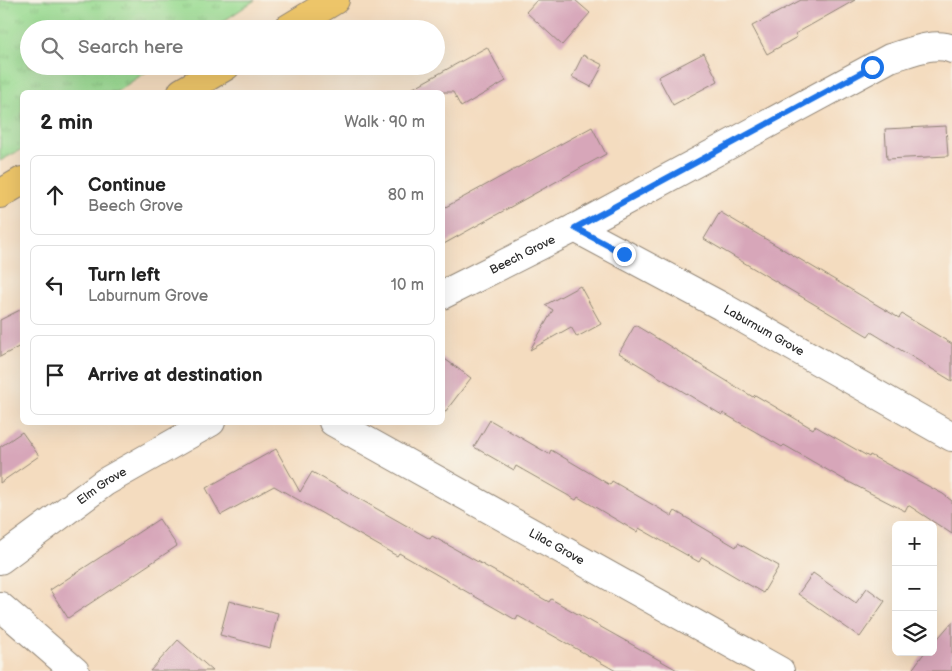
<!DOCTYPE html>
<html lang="en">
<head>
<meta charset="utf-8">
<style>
  :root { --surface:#fff; --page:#f6f6f6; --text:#222; --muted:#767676; --line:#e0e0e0 }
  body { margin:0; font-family:"Balsamiq Sans",sans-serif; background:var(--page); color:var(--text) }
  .controls { position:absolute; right:15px; bottom:15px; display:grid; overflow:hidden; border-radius:8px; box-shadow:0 5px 20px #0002 }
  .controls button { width:45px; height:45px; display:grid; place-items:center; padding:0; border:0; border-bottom:1px solid var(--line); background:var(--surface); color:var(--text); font:25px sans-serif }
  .stop { position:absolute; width:15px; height:15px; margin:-11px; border:4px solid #1a73e8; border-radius:50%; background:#fff }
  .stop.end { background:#1a73e8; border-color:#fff; box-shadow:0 1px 5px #0008 }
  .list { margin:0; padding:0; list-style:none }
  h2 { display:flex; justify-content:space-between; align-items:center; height:65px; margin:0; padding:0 20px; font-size:21px }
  h2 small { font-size:16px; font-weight:400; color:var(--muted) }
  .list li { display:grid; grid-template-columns:32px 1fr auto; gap:15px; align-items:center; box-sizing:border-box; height:80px; margin:0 10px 10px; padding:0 10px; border:1px solid var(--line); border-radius:8px }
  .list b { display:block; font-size:19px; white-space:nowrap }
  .list p { margin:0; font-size:16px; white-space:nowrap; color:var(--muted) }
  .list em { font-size:16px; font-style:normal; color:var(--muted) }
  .icon { flex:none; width:28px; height:28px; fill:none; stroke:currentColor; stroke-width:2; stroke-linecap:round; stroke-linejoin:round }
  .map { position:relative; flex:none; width:952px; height:671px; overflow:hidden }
  .search { position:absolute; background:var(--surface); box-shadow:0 5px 20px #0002; left:20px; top:20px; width:425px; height:55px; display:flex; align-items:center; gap:12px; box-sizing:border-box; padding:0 18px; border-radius:28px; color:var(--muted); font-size:19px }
  .panel { position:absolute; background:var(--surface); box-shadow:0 5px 20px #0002; left:20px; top:90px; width:425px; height:335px; border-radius:8px }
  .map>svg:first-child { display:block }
</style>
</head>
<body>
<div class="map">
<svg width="952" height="671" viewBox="0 0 952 671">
  <defs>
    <pattern id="grass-tufts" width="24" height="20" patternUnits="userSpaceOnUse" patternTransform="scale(1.25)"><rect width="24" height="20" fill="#9adb92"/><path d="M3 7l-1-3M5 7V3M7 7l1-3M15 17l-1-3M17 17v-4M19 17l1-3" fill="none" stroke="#85bc7e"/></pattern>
  </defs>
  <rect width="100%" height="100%" fill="#f7f3e8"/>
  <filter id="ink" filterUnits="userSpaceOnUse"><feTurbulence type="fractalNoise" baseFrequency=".02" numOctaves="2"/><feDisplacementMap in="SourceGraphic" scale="10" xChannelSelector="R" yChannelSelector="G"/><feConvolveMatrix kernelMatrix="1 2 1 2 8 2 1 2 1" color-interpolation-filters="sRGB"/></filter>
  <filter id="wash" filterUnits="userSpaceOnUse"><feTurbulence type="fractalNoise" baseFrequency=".0096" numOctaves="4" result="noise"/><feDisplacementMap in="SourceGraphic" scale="20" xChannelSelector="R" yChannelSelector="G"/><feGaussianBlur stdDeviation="1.12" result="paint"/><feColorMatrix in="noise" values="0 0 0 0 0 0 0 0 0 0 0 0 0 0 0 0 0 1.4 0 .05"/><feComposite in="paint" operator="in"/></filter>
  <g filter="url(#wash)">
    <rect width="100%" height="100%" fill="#f4dcbf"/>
    <path fill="url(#grass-tufts)" stroke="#62835e" d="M 0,0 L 255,0 L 212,29 L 29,29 L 29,66 L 155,66 L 116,92 L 22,92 L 22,149 L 0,161 Z"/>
    <g id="blocks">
      <path fill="#d7a6b9" d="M 537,0 L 575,0 L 590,13 L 562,45 L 526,12 Z
        M 801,0 L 855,0 L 795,34 L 797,37 L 767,54 L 752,26 Z
        M 487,47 L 506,81 L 461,107 L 453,92 L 406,92 Z
        M 704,53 L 718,81 L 673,105 L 658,77 Z
        M 583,55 L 603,65 L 591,87 L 572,77 Z
        M 946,126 L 948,156 L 887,159 L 885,129 Z
        M 592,127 L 606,154 L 442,245 L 442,209 Z
        M 720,212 L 899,318 L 902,314 L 952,344 L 952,381 L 871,332 L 868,336 L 704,239 Z
        M 580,286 L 601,324 L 577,337 L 571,327 L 530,350 L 553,310 L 545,305 Z
        M 22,309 L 22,345 L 0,357 L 0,320 Z
        M 635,325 L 753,397 L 755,395 L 813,429 L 815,426 L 869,457 L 870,455 L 943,494 L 952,501 L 952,534 L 908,505 L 905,511 L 843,479 L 784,445 L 782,447 L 723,413 L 722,415 L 619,353 Z
        M 442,357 L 471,378 L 442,416 Z
        M 490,420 L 549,454 L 551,450 L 610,485 L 612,481 L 672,516 L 675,511 L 736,547 L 738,543 L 779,566 L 763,593 L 702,557 L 699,562 L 639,528 L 637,532 L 578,497 L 576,500 L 516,466 L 514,470 L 474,447 Z
        M 22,432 L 39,456 L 0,483 L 0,447 Z
        M 276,449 L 300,492 L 312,472 L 430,539 L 432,536 L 549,602 L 551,599 L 679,671 L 616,671 L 518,616 L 516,620 L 399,553 L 397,556 L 274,486 L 221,515 L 206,488 Z
        M 159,519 L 177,546 L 68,618 L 50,590 Z
        M 813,573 L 856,603 L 867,588 L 885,601 L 860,637 L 798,594 Z
        M 229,601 L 278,613 L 270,648 L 220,635 Z
        M 952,622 L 952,671 L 911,671 L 925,652 L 933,652 L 933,644 Z
        M 178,640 L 213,671 L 150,671 Z"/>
    </g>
  </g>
  <g filter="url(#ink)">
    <use href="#blocks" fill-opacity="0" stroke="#908475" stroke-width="1"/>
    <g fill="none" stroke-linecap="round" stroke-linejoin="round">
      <defs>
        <g id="street">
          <path id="s1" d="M 575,228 L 721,306 L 952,437"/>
          <path id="s2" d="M 442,295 L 575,228 L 890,58 C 908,53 934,41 952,49"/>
          <path id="s3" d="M 333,422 L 780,671"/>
          <path id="s4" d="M 0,560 L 105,482 L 211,422"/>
          <path d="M 0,606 L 75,671"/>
        </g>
        <path id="primary" d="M 287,29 L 335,0
          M 182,92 L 226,66
          M 0,194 L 22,181"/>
      </defs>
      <use href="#street" stroke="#908475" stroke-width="30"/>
      <use href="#primary" stroke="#908475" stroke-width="30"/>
      <use href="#street" stroke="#fff" stroke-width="28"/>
      <use href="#primary" stroke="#edc569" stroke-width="28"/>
    </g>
  </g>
  <g fill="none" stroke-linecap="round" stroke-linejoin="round" filter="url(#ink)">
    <path stroke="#1a73e8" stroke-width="6" d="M 624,254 L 575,228 L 872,67"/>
  </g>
  <g text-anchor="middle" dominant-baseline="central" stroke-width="5" stroke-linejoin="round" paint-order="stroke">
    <g font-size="12" fill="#2b2b2b" stroke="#f7f3e8">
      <text stroke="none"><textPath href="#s2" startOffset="90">Beech Grove</textPath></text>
      <text stroke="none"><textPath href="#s1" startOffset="215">Laburnum Grove</textPath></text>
      <text stroke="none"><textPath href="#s4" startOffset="126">Elm Grove</textPath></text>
      <text stroke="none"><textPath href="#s3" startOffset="256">Lilac Grove</textPath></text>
    </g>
  </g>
</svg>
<div class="controls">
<button>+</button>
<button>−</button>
<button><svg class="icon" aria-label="layers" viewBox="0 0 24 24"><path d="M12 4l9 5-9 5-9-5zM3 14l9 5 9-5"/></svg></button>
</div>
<div class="stop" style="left:872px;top:67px"></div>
<div class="stop end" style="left:624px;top:254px"></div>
<div class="search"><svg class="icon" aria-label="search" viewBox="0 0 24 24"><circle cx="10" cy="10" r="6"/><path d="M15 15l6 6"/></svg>Search here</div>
<section class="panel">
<h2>2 min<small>Walk · 90 m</small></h2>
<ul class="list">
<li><svg class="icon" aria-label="ahead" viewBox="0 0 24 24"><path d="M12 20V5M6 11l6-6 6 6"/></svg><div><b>Continue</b><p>Beech Grove</p></div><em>80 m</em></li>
<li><svg class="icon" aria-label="left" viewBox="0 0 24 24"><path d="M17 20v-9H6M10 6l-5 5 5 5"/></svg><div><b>Turn left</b><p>Laburnum Grove</p></div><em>10 m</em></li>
<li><svg class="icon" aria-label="arrive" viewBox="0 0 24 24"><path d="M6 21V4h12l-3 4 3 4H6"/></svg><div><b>Arrive at destination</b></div></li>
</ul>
</section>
</div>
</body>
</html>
